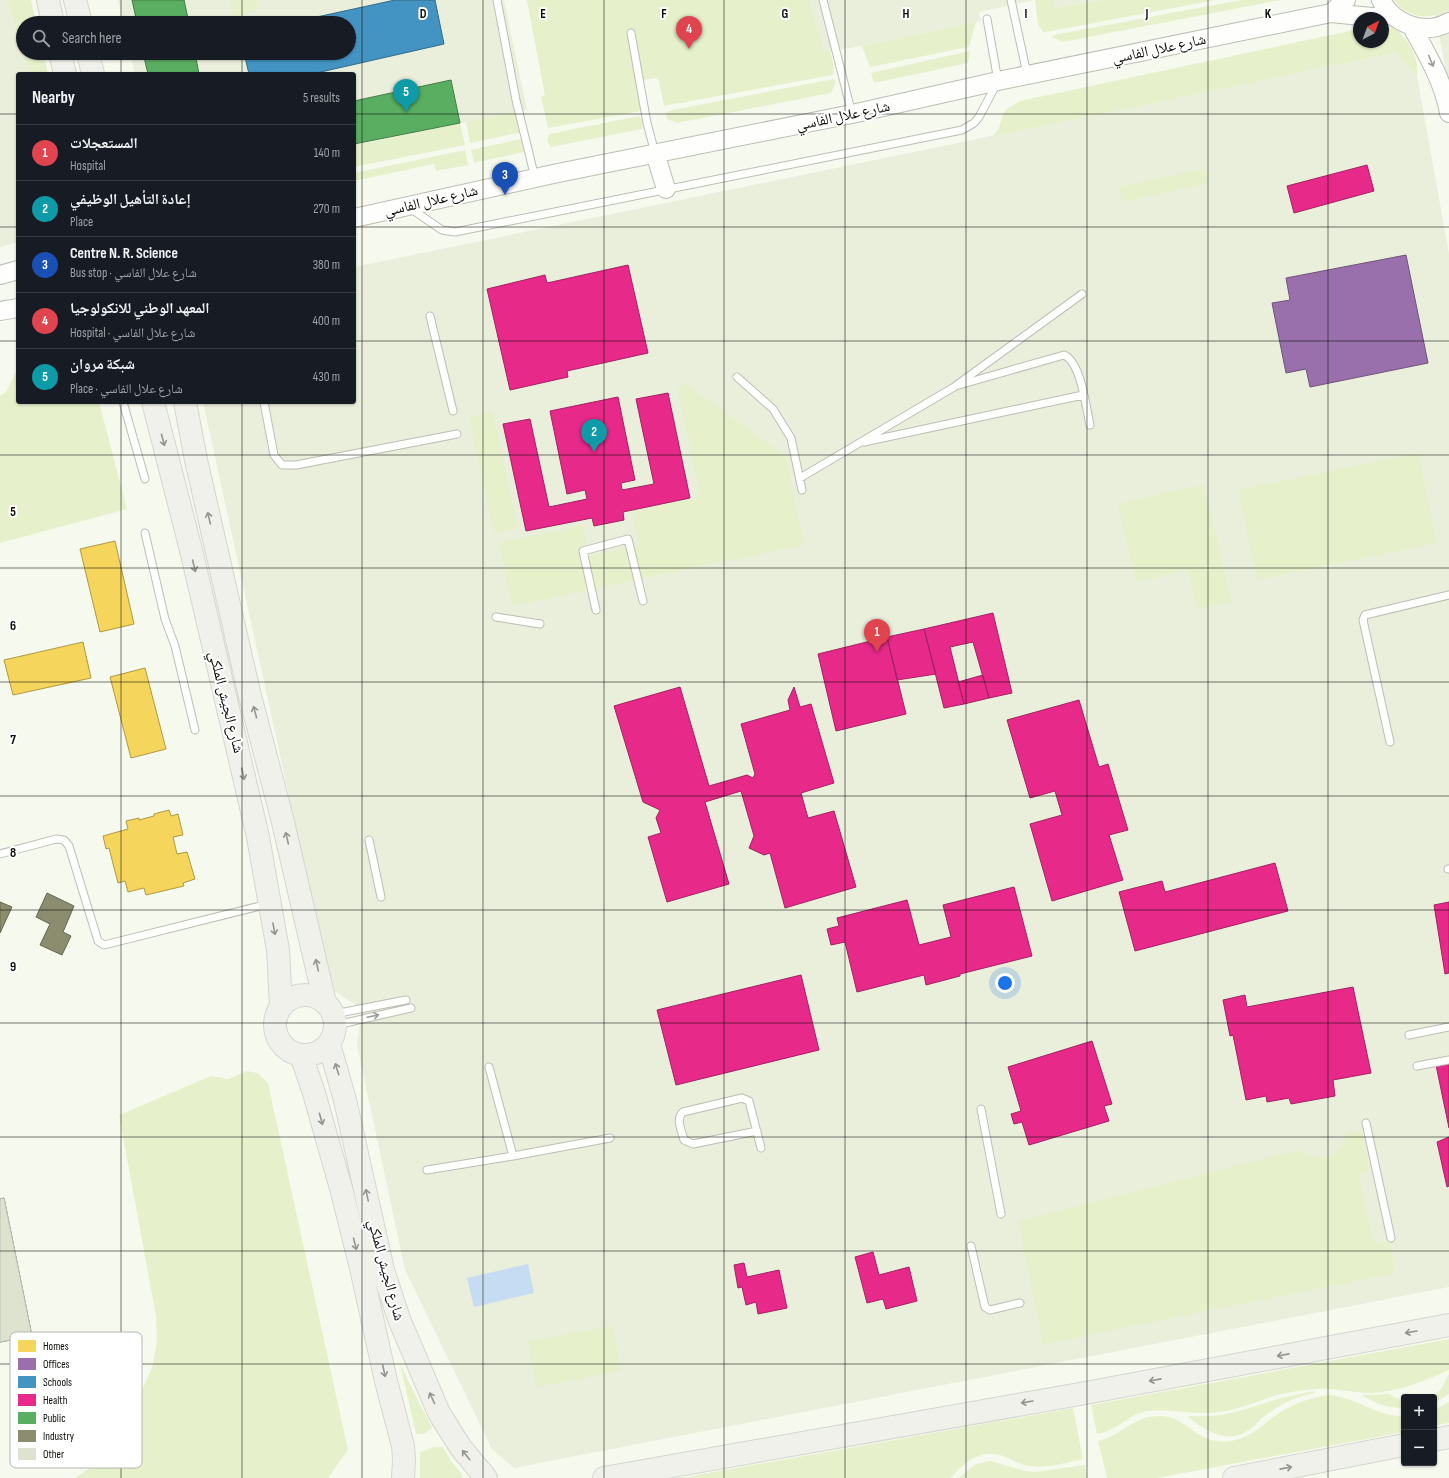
<!DOCTYPE html>
<html lang="en">
<head>
<meta charset="utf-8">
<style>
  :root { --surface:#171b24; --page:#20242c; --text:#f1f3f6; --muted:#9ea1a6; --line:#363941; --accent:#2563eb }
  body { margin:0; font-family:"Sofia Sans Condensed","Noto Naskh Arabic",sans-serif; background:var(--page); color:var(--text) }
  .controls { position:absolute; right:12px; bottom:12px; display:grid; overflow:hidden; border-radius:4px; box-shadow:0 1px 3px #0004 }
  .controls button { width:36px; height:36px; display:grid; place-items:center; padding:0; border:0; border-bottom:1px solid var(--line); background:var(--surface); color:var(--text); font:20px sans-serif }
  .compass { position:absolute; left:1353px; top:12px; width:36px; height:36px; border-radius:50%; background:var(--surface); box-shadow:0 1px 3px #0004; rotate:41deg }
  .you { position:absolute; left:1005px; top:983px; width:14px; height:14px; margin:-10px; border:3px solid #fff; border-radius:50%; background:#1a73e8; box-shadow:0 0 0 6px #1a73e833 }
  .badge { display:grid; place-items:center; width:26px; height:26px; border-radius:50%; background:var(--accent); color:#fff; font-size:13px; font-weight:700 }
  .pin { position:absolute; translate:-50% -33px; filter:drop-shadow(0 1px 2px #0008) }
  .pin::after { content:''; position:absolute; top:21px; width:14px; height:12px; background:inherit; clip-path:polygon(0 0,100% 0,50% 100%) }
  .list { margin:0; padding:0; list-style:none }
  h2 { display:flex; justify-content:space-between; align-items:center; height:52px; margin:0; padding:0 16px; font-size:17px }
  h2 small { font-size:13px; font-weight:400; color:var(--muted) }
  .list li { display:grid; grid-template-columns:26px 1fr auto; gap:12px; align-items:center; box-sizing:border-box; height:56px; padding:0 16px; border-top:1px solid var(--line) }
  .list b { display:block; font-size:15px; white-space:nowrap }
  .list p { margin:0; font-size:13px; white-space:nowrap; color:var(--muted) }
  .list em { font-size:13px; font-style:normal; color:var(--muted) }
  .icon { flex:none; width:22px; height:22px; fill:none; stroke:currentColor; stroke-width:2; stroke-linecap:round; stroke-linejoin:round }
  .map { position:relative; flex:none; width:1449px; height:1478px; overflow:hidden }
  .search { position:absolute; background:var(--surface); box-shadow:0 1px 3px #0004; left:16px; top:16px; width:340px; height:44px; display:flex; align-items:center; gap:10px; box-sizing:border-box; padding:0 14px; border-radius:22px; color:var(--muted); font-size:15px }
  .panel { position:absolute; background:var(--surface); box-shadow:0 1px 3px #0004; left:16px; top:72px; width:340px; height:332px; border-radius:4px }
  .map>svg:first-child { display:block }
</style>
</head>
<body>
<div class="map">
<svg width="1449" height="1478" viewBox="0 0 1449 1478">
  <rect width="100%" height="100%" fill="#f6faee"/>
  <path fill="#e9efdb" d="M 0,0 L 7,0 L 29,74 L 18,74 L 18,242 L 0,247 Z
    M 118,0 L 504,0 L 527,110 L 354,144 L 354,74 L 135,74 L 130,53 L 349,53 L 349,23 L 123,23 Z
    M 527,0 L 1034,0 L 979,12 L 981,21 L 862,46 L 545,95 Z
    M 1053,0 L 1101,0 L 1055,8 Z
    M 1433,0 L 1449,0 L 1449,89 Z
    M 1395,53 L 1417,76 L 1449,254 L 1449,1287 L 514,1468 L 492,1449 L 405,1270 L 357,1045 L 362,1009 L 331,989 L 203,402 L 354,402 L 354,267 Z"/>
  <path fill="#e6f1cb" d="M 7,0 L 31,0 L 36,23 L 23,23 L 23,53 L 43,53 L 48,74 L 29,74 Z
    M 230,0 L 256,0 L 258,10 L 233,17 Z
    M 527,0 L 809,0 L 823,51 L 830,50 L 834,68 L 833,75 L 664,106 L 658,77 L 636,81 L 642,104 L 641,111 L 548,128 L 541,97 L 545,95 Z
    M 1035,0 L 1053,0 L 1055,8 L 1101,0 L 1216,0 L 1046,32 L 1043,32 L 1038,25 Z
    M 1241,0 L 1281,0 L 1063,42 L 1052,37 L 1053,35 Z
    M 1393,0 L 1449,0 L 1449,10 C 1428,21 1409,18 1393,0 Z
    M 976,22 L 969,47 L 870,67 L 862,46 Z
    M 1383,25 C 1403,26 1421,58 1417,76 L 1395,53 L 993,136 L 999,128 L 1003,114 L 1007,109 L 1020,101 L 1359,29 L 1359,42 L 1383,42 Z
    M 970,51 L 968,63 L 874,83 L 871,73 Z
    M 834,79 L 836,82 L 831,93 L 677,123 L 667,119 L 666,113 L 672,110 Z
    M 519,111 L 523,132 L 470,143 L 466,122 Z
    M 639,116 L 643,121 L 642,129 L 551,147 L 547,141 L 549,134 Z
    M 460,123 L 465,145 L 354,167 L 354,145 Z
    M 521,139 L 524,152 L 474,163 L 471,150 Z
    M 465,150 L 468,165 L 436,171 L 434,164 L 354,181 L 354,173 Z
    M 1206,168 L 1209,183 L 1122,202 L 1119,187 Z
    M 18,371 L 18,402 L 99,402 L 127,509 L 0,543 L 0,396 L 6,392 L 16,372 Z
    M 687,384 L 786,457 L 804,545 L 512,606 L 499,543 L 583,525 L 590,556 L 639,545 L 632,511 L 700,497 L 677,387 Z
    M 493,412 L 518,528 L 494,533 L 469,417 Z
    M 1418,453 L 1437,543 L 1257,580 L 1238,490 Z
    M 1204,484 L 1232,602 L 1198,610 L 1188,570 L 1136,582 L 1118,504 Z
    M 247,1071 L 258,1073 L 268,1083 L 348,1450 L 328,1478 L 75,1478 L 94,1465 L 122,1428 L 139,1396 L 152,1368 L 157,1341 L 156,1316 L 119,1115 L 211,1076 L 228,1079 Z
    M 1362,1131 L 1369,1171 L 1358,1174 L 1374,1243 L 1389,1240 L 1395,1273 L 1043,1344 L 1018,1221 L 1299,1150 C 1323,1162 1338,1162 1347,1133 Z
    M 613,1326 L 621,1371 L 536,1387 L 528,1341 Z
    M 1449,1339 L 1449,1370 C 1424,1381 1399,1392 1371,1393 C 1352,1393 1334,1388 1316,1389 C 1303,1390 1290,1392 1277,1395 C 1257,1401 1239,1410 1219,1412 C 1195,1416 1172,1408 1149,1411 C 1129,1413 1118,1431 1097,1434 L 1091,1405 Z
    M 400,1364 L 432,1428 L 424,1434 L 416,1434 Z
    M 1449,1374 L 1449,1394 L 1434,1403 L 1434,1397 L 1432,1397 L 1441,1389 Z
    M 1314,1391 L 1315,1393 C 1299,1396 1283,1403 1270,1412 C 1262,1417 1256,1425 1249,1430 C 1227,1445 1206,1431 1188,1417 L 1189,1416 C 1224,1418 1242,1410 1274,1400 C 1287,1396 1301,1394 1314,1391 Z
    M 1389,1394 L 1404,1402 L 1404,1409 L 1381,1405 L 1361,1395 Z
    M 1328,1395 C 1357,1397 1374,1416 1404,1416 L 1404,1432 L 1157,1478 L 1107,1478 L 1098,1441 C 1124,1435 1132,1415 1162,1416 C 1190,1418 1199,1449 1235,1440 C 1250,1437 1260,1427 1272,1418 C 1288,1406 1307,1398 1328,1395 Z
    M 1449,1402 L 1449,1423 L 1434,1426 L 1434,1410 Z
    M 1073,1408 L 1083,1459 C 1065,1463 1046,1469 1028,1466 C 1018,1464 1010,1458 1000,1455 C 978,1449 964,1464 950,1478 L 680,1478 Z
    M 434,1447 L 443,1447 L 451,1461 L 462,1474 L 462,1478 L 420,1478 L 420,1452 Z
    M 991,1461 L 1025,1471 L 1035,1472 L 1085,1465 L 1087,1478 L 958,1478 L 976,1464 Z"/>
  <path fill="#c6dcf2" d="M 528,1264 L 534,1293 L 474,1307 L 467,1278 Z"/>
  <path fill="#f6d55c" stroke="#af9942" d="M 115,541 L 134,624 L 100,632 L 80,549 Z
    M 83,642 L 91,678 L 13,695 L 4,660 Z
    M 145,668 L 166,749 L 131,758 L 110,677 Z
    M 169,810 L 171,816 L 178,814 L 183,835 L 173,837 L 177,854 L 187,852 L 195,879 L 183,883 L 184,886 L 146,895 L 144,888 L 128,892 L 125,881 L 118,883 L 109,848 L 106,849 L 103,836 L 128,829 L 126,821 L 139,818 L 139,820 L 154,816 L 154,814 Z"/>
  <path fill="#9970ab" stroke="#6e527a" d="M 1406,255 L 1428,363 L 1310,387 L 1306,369 L 1286,373 L 1272,303 L 1290,300 L 1286,278 Z"/>
  <path fill="#4393c3" stroke="#326a8a" d="M 395,0 L 435,0 L 444,44 L 312,74 L 249,74 L 244,53 L 349,53 L 349,23 L 289,23 Z"/>
  <path fill="#e7298a" stroke="#a52062" d="M 1367,165 L 1374,191 L 1294,213 L 1287,186 Z
    M 628,265 L 648,353 L 567,371 L 568,377 L 510,390 L 487,289 L 545,275 L 547,283 Z
    M 668,393 L 690,498 L 623,512 L 624,520 L 594,526 L 592,518 L 526,531 L 503,424 L 530,419 L 549,507 L 587,499 L 585,490 L 567,494 L 550,411 L 618,397 L 635,480 L 621,483 L 622,490 L 654,484 L 636,399 Z
    M 993,613 L 1012,693 L 989,698 L 973,642 L 950,647 L 964,704 L 944,708 L 924,629 Z
    M 924,629 L 936,674 L 897,680 L 887,637 Z
    M 887,637 L 906,714 L 836,731 L 818,654 Z
    M 983,675 L 989,698 L 964,704 L 958,682 Z
    M 680,687 L 709,786 L 747,775 L 753,778 L 755,774 L 741,724 L 790,710 L 788,700 L 794,687 L 800,707 L 811,704 L 834,783 L 801,793 L 808,818 L 834,811 L 856,887 L 785,908 L 770,853 L 764,855 L 749,848 L 754,836 L 741,791 L 705,802 L 729,884 L 667,902 L 648,837 L 661,833 L 656,818 L 660,810 L 643,802 L 614,706 Z
    M 1079,700 L 1099,767 L 1108,764 L 1128,830 L 1109,835 L 1123,880 L 1052,901 L 1030,824 L 1062,815 L 1055,791 L 1030,798 L 1007,720 Z
    M 1275,863 L 1288,911 L 1135,951 L 1119,892 L 1162,881 L 1165,892 Z
    M 1014,887 L 1032,956 L 960,974 L 960,976 L 926,985 L 924,975 L 857,992 L 845,942 L 831,945 L 827,929 L 839,926 L 837,918 L 907,900 L 919,945 L 951,937 L 943,905 Z
    M 1449,902 L 1449,973 L 1445,974 L 1434,905 Z
    M 801,975 L 819,1050 L 676,1085 L 657,1010 Z
    M 1353,987 L 1371,1073 L 1333,1080 L 1335,1096 L 1291,1104 L 1289,1098 L 1267,1102 L 1266,1096 L 1246,1100 L 1233,1035 L 1230,1036 L 1223,1000 L 1245,995 L 1247,1007 Z
    M 1092,1041 L 1112,1104 L 1104,1106 L 1109,1121 L 1029,1145 L 1022,1122 L 1014,1124 L 1011,1114 L 1021,1111 L 1008,1067 Z
    M 1449,1062 L 1449,1128 L 1436,1065 Z
    M 1449,1137 L 1449,1186 L 1447,1187 L 1437,1142 Z
    M 873,1252 L 879,1275 L 909,1267 L 917,1301 L 886,1309 L 883,1299 L 867,1303 L 855,1257 Z
    M 744,1263 L 747,1277 L 779,1270 L 787,1308 L 758,1314 L 756,1302 L 746,1305 L 742,1287 L 738,1288 L 734,1265 Z"/>
  <path fill="#5aae61" stroke="#427d46" d="M 132,0 L 184,0 L 189,23 L 137,23 Z
    M 143,53 L 195,53 L 199,74 L 148,74 Z
    M 451,80 L 460,123 L 354,144 L 354,101 Z
    M 4,1198 L 32,1336 L 0,1342 L 0,1199 Z"/>
  <path fill="#8c8c6e" stroke="#65664f" d="M 47,893 L 74,906 L 63,932 L 71,936 L 62,955 L 40,945 L 50,924 L 36,917 Z
    M 0,902 L 12,907 L 0,933 Z"/>
  <path fill="#dde3cf" stroke="#bec1b9" d="M 4,1198 L 32,1336 L 0,1342 L 0,1199 Z"/>
  <g fill="none" stroke-linecap="round" stroke-linejoin="round">
    <defs>
      <path id="service" d="M 497,0 L 516,100 L 535,178
        M 823,0 L 852,114
        M 1011,0 L 1027,74
        M 631,33 L 647,123 L 655,153
        M 410,208 L 442,230 L 455,232 L 962,130 L 974,123 L 979,117 L 998,81 L 987,19
        M 430,316 L 453,411
        M 737,377 L 773,409 L 791,438 L 802,490
        M 959,385 L 1064,355 C 1081,362 1086,407 1090,425
        M 123,402 L 145,479
        M 264,402 L 274,455 L 282,465 L 296,465 L 457,434
        M 864,442 L 1083,395
        M 800,478 L 954,387 L 1082,294
        M 145,533 L 165,619 L 175,646 L 195,730
        M 596,610 L 583,551 L 628,539 L 643,601
        M 496,617 L 540,624
        M 1390,742 L 1363,620 L 1365,615 L 1449,595
        M 369,840 L 381,897
        M 0,854 L 56,839 L 64,840 L 69,846 L 98,941 L 104,945 L 268,904
        M 1448,869 L 1449,869
        M 334,1014 L 406,1000
        M 336,1025 L 411,1008
        M 1409,1035 L 1449,1027
        M 1417,1066 L 1449,1060
        M 981,1109 L 1001,1214
        M 1366,1123 L 1391,1238
        M 757,1131 L 693,1144 L 684,1140 C 682,1131 675,1119 683,1112 L 742,1098 L 749,1101 L 761,1148
        M 513,1156 L 610,1138
        M 427,1170 L 513,1156 L 489,1067
        M 971,1246 L 985,1307 L 990,1310 L 1020,1303"/>
      <path id="tertiary" d="M 1381,0 C 1393,24 1425,36 1449,22
        M 1331,13 L 1346,0
        M 1412,27 C 1427,54 1444,83 1449,113
        M 655,153 L 666,189
        M 354,218 L 558,173 L 852,114 L 998,81 L 1331,13 L 1382,18
        M 0,275 L 18,270
        M 0,311 L 18,308"/>
      <path id="primary" d="M 48,0 L 53,23
        M 75,0 L 81,23
        M 60,53 L 65,74
        M 88,53 L 93,74
        M 153,402 L 191,550 L 258,837 L 278,950 L 281,1006
        M 185,402 L 196,460 L 249,692 L 282,818 L 325,1003
        M275 1025a30 30 0 1 1 60 0a30 30 0 1 1-60 0Z
        M 329,1044 L 345,1100 L 383,1270 L 399,1319 L 439,1413 L 461,1448 L 486,1478
        M 301,1055 L 314,1093 L 342,1192 L 361,1268 L 386,1381 L 403,1446 L 404,1459 L 403,1478
        M 1434,1440 L 1449,1437
        M 604,1478 L 1080,1394 L 1449,1325
        M 1234,1478 L 1404,1445"/>
    </defs>
    <use href="#service" stroke="#bbbeb5" stroke-width="9"/>
    <use href="#tertiary" stroke="#bbbeb5" stroke-width="20"/>
    <use href="#primary" stroke="#d4d6d0" stroke-width="24"/>
    <use href="#service" stroke="#fefefc" stroke-width="7"/>
    <use href="#tertiary" stroke="#fefefc" stroke-width="18"/>
    <use href="#primary" stroke="#eff1ea" stroke-width="22"/>
  </g>
  <defs><path id="oneway-shaft" d="M-6 0H5M1.5-3L5.5 0L1.5 3" fill="none" stroke-width="1.6" stroke-linecap="round" stroke-linejoin="round"/></defs>
  <g stroke="#9c9d9a">
    <use href="#oneway-shaft" transform="translate(1431 61) rotate(67)"/>
    <use href="#oneway-shaft" transform="translate(373 1016) rotate(-12)"/>
  </g>
  <g stroke="#93958f">
    <use href="#oneway-shaft" transform="translate(163 440) rotate(75)"/>
    <use href="#oneway-shaft" transform="translate(209 518) rotate(-103)"/>
    <use href="#oneway-shaft" transform="translate(194 566) rotate(77)"/>
    <use href="#oneway-shaft" transform="translate(255 712) rotate(-105)"/>
    <use href="#oneway-shaft" transform="translate(243 774) rotate(78)"/>
    <use href="#oneway-shaft" transform="translate(287 838) rotate(-103)"/>
    <use href="#oneway-shaft" transform="translate(274 929) rotate(79)"/>
    <use href="#oneway-shaft" transform="translate(317 965) rotate(-103)"/>
    <use href="#oneway-shaft" transform="translate(337 1069) rotate(-107)"/>
    <use href="#oneway-shaft" transform="translate(321 1119) rotate(75)"/>
    <use href="#oneway-shaft" transform="translate(367 1195) rotate(-102)"/>
    <use href="#oneway-shaft" transform="translate(355 1244) rotate(76)"/>
    <use href="#oneway-shaft" transform="translate(1411 1332) rotate(170)"/>
    <use href="#oneway-shaft" transform="translate(1283 1355) rotate(169)"/>
    <use href="#oneway-shaft" transform="translate(384 1371) rotate(78)"/>
    <use href="#oneway-shaft" transform="translate(1155 1380) rotate(169)"/>
    <use href="#oneway-shaft" transform="translate(432 1398) rotate(-115)"/>
    <use href="#oneway-shaft" transform="translate(1027 1402) rotate(170)"/>
    <use href="#oneway-shaft" transform="translate(466 1455) rotate(-128)"/>
    <use href="#oneway-shaft" transform="translate(1286 1468) rotate(-11)"/>
  </g>
  <path fill="none" stroke="#0a0c06" stroke-width="1" stroke-opacity="0.55" d="M 121,0 L 121,23M 242,0 L 242,23M 362,0 L 362,1478M 483,0 L 483,1478M 604,0 L 604,1478M 724,0 L 724,1478M 845,0 L 845,1478M 966,0 L 966,1478M 1087,0 L 1087,1478M 1208,0 L 1208,1478M 1328,0 L 1328,1478M 121,53 L 121,74M 242,53 L 242,74M 0,114 L 18,114M 354,114 L 1449,114M 0,227 L 18,227M 354,227 L 1449,227M 0,341 L 18,341M 354,341 L 1449,341M 121,402 L 121,1478M 242,402 L 242,1478M 0,455 L 1449,455M 0,568 L 1449,568M 0,682 L 1449,682M 0,796 L 1449,796M 0,910 L 1449,910M 0,1023 L 1449,1023M 0,1137 L 1449,1137M 0,1251 L 1449,1251M 0,1364 L 1449,1364"/>
  <g text-anchor="middle" dominant-baseline="central" stroke-width="4" stroke-linejoin="round" paint-order="stroke">
    <g font-size="15" fill="#0a0c06" stroke="#fff">
      <text transform="translate(1159 49) rotate(-12)">شارع علال الفاسي</text>
      <text transform="translate(843 116) rotate(-12)">شارع علال الفاسي</text>
      <text transform="translate(431 201) rotate(-13)">شارع علال الفاسي</text>
      <text transform="translate(226 702) rotate(76)">شارع الجيش الملكي</text>
      <text transform="translate(386 1270) rotate(75)">شارع الجيش الملكي</text>
    </g>
  </g>
  <rect x="10" y="1332" width="132" height="136" rx="6" fill="#fff" stroke="#b6b6b4" stroke-width="1"/>
  <rect x="18" y="1340" width="18" height="12" fill="#f6d55c"/>
  <rect x="18" y="1358" width="18" height="12" fill="#9970ab"/>
  <rect x="18" y="1376" width="18" height="12" fill="#4393c3"/>
  <rect x="18" y="1394" width="18" height="12" fill="#e7298a"/>
  <rect x="18" y="1412" width="18" height="12" fill="#5aae61"/>
  <rect x="18" y="1430" width="18" height="12" fill="#8c8c6e"/>
  <rect x="18" y="1448" width="18" height="12" fill="#dde3cf"/>
  <g font-size="11" fill="#0a0c06">
    <text x="43" y="1350">Homes</text>
    <text x="43" y="1368">Offices</text>
    <text x="43" y="1386">Schools</text>
    <text x="43" y="1404">Health</text>
    <text x="43" y="1422">Public</text>
    <text x="43" y="1440">Industry</text>
    <text x="43" y="1458">Other</text>
  </g>
  <g font-size="13" text-anchor="middle" font-weight="bold" fill="#0a0c06" stroke="#fff" stroke-width="4" stroke-linejoin="round" paint-order="stroke">
    <text x="423" y="18">D</text>
    <text x="543" y="18">E</text>
    <text x="664" y="18">F</text>
    <text x="785" y="18">G</text>
    <text x="906" y="18">H</text>
    <text x="1026" y="18">I</text>
    <text x="1147" y="18">J</text>
    <text x="1268" y="18">K</text>
    <text x="13" y="516">5</text>
    <text x="13" y="630">6</text>
    <text x="13" y="744">7</text>
    <text x="13" y="857">8</text>
    <text x="13" y="971">9</text>
  </g>
</svg>
<div class="controls">
<button>+</button>
<button>−</button>
</div>
<svg class="compass" viewBox="-18 -18 36 36"><path d="M0-13l5 13h-10z" fill="#e53935"/><path d="M0 13l5-13h-10z" fill="#9ea1a6"/></svg>
<div class="you"></div>
<div class="pin badge" style="left:877px;top:652px;background:#e0444e">1</div>
<div class="pin badge" style="left:594px;top:452px;background:#0f9aa8">2</div>
<div class="pin badge" style="left:505px;top:195px;background:#1a4fb4">3</div>
<div class="pin badge" style="left:689px;top:49px;background:#e0444e">4</div>
<div class="pin badge" style="left:406px;top:112px;background:#0f9aa8">5</div>
<div class="search"><svg class="icon" aria-label="search" viewBox="0 0 24 24"><circle cx="10" cy="10" r="6"/><path d="M15 15l6 6"/></svg>Search here</div>
<section class="panel">
<h2>Nearby<small>5 results</small></h2>
<ul class="list">
<li><span class="badge" style="background:#e0444e">1</span><div><b>المستعجلات</b><p>Hospital</p></div><em>140 m</em></li>
<li><span class="badge" style="background:#0f9aa8">2</span><div><b>إعادة التأهيل الوظيفي</b><p>Place</p></div><em>270 m</em></li>
<li><span class="badge" style="background:#1a4fb4">3</span><div><b>Centre N. R. Science</b><p>Bus stop · شارع علال الفاسي</p></div><em>380 m</em></li>
<li><span class="badge" style="background:#e0444e">4</span><div><b>المعهد الوطني للانكولوجيا</b><p>Hospital · شارع علال الفاسي</p></div><em>400 m</em></li>
<li><span class="badge" style="background:#0f9aa8">5</span><div><b>شبكة مروان</b><p>Place · شارع علال الفاسي</p></div><em>430 m</em></li>
</ul>
</section>
</div>
</body>
</html>
